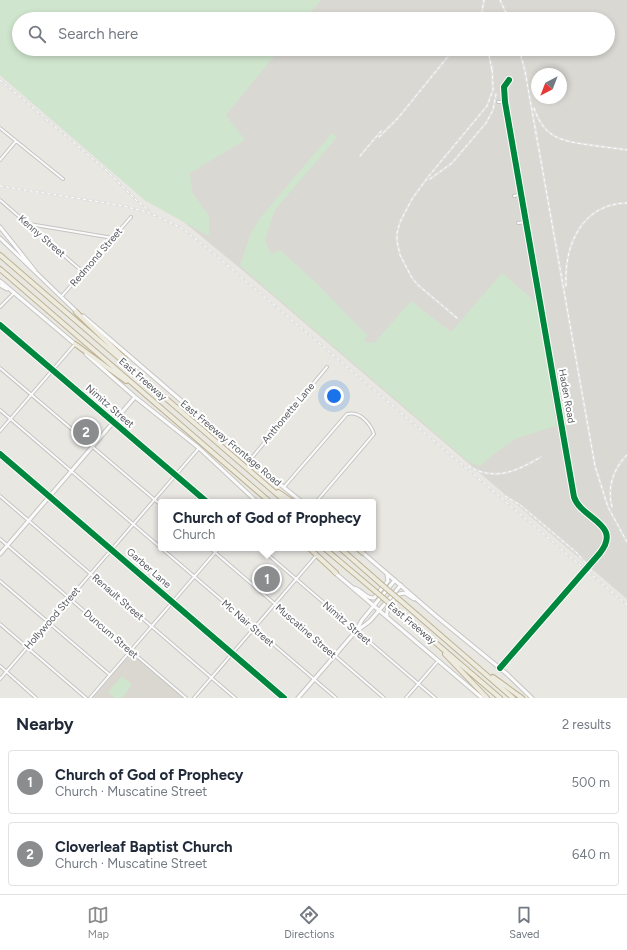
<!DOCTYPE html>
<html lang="en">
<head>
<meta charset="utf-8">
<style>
  :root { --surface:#fff; --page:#f2f2f3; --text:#1f2937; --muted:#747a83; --line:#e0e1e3; --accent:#8a8c8e }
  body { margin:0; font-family:Figtree,sans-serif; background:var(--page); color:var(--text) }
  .compass { position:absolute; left:531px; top:68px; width:36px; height:36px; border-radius:50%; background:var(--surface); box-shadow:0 2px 6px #0003; rotate:222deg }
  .you { position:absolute; left:334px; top:396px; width:14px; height:14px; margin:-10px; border:3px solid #fff; border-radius:50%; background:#1a73e8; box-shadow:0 0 0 6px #1a73e833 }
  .badge { display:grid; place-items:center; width:26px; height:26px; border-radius:50%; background:var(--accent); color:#fff; font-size:13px; font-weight:700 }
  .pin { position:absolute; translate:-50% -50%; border:2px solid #fff; box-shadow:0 1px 4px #0006 }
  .popup { position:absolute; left:158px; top:499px; width:218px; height:52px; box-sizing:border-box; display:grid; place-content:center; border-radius:4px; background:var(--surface); filter:drop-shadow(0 1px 3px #0005); font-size:13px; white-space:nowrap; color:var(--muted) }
  .popup b { font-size:15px; color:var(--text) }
  .popup::after { content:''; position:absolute; left:50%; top:100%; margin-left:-8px; border:8px solid transparent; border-top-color:var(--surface) }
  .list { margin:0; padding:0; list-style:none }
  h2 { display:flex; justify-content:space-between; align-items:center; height:52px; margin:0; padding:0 16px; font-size:17px }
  h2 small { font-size:13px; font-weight:400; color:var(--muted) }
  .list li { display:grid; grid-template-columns:26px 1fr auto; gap:12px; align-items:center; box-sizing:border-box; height:64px; margin:0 8px 8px; padding:0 8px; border:1px solid var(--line); border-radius:4px }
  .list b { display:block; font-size:15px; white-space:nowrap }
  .list p { margin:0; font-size:13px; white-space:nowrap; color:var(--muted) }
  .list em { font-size:13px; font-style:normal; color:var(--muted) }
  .icon { flex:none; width:22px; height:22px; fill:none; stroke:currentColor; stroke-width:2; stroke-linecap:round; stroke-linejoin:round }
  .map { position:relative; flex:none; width:627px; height:698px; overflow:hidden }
  .search { position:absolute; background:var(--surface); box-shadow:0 2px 6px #0003; left:12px; right:12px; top:12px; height:44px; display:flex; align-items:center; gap:10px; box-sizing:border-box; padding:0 14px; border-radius:22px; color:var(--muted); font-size:15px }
  .sheet { height:196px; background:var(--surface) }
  nav { display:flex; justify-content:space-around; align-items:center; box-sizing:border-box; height:56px; border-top:1px solid var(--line); background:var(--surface); font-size:11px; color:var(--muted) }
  nav a { display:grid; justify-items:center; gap:2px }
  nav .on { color:var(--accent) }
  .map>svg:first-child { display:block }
</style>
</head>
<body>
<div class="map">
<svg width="627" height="698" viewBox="0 0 627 698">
  <rect width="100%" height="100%" fill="#e8e7e2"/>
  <path fill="#d9d8d3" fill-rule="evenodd" d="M 0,0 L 627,0 L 627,599 L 252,278 L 179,218 L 146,201 L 0,75 ZM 19,19 L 608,19 L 608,49 L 19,49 ZM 537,74 L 561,74 L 561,98 L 537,98 Z"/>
  <path fill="#d9d7d0" d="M 131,653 L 184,698 L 93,698 Z"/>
  <path fill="#d0e5ce" d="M 0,0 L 321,0 L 305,19 L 19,19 L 19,49 L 280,49 L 226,115 L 245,140 L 190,173 L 192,192 L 209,216 L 209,236 L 146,201 L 0,75 Z
    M 332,133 L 337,137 L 275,210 L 265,240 L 271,254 L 280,250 L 314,281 L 367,335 L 364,342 L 374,343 L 411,301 L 451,332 L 502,273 L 538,304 L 556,426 L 517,438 L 491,456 L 480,466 L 469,462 L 240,266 L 250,235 L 260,218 Z
    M 122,676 L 132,685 L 122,698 L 115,698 L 108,692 Z"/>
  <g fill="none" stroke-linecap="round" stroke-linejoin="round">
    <defs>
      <path id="street" d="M 498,102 L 505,102
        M 0,128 L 63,179
        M 0,160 L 16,141
        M 514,196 L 522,194
        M 0,200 L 83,272
        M 518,223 L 526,222
        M 29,224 L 113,238
        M 61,297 L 131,217
        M 0,307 L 14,293
        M 0,325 L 207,502
        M 0,368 L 161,505
        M 0,410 L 161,548
        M 0,431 L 75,344
        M 0,454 L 284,698
        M 250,460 L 327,367
        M 284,487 L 347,414 C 360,411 370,423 374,434 L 316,502
        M 0,496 L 235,698
        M 0,539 L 186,698
        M 161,548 L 336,698
        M 210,548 L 384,698
        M 260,548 L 435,698
        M 0,581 L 110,675
        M 0,624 L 86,698
        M 0,666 L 36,698
        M 0,679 L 199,448
        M 90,698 L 219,548
        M 194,698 L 316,556
        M 406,698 L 438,661"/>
      <path id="secondary" d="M 0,227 L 35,271
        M 0,238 L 78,313
        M 0,281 L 76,345
        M 0,285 L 7,289
        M 83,316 L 250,460 L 302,502
        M 86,354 L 135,397 L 199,448 L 257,502
        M 362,552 L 436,616 L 507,674 L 532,698
        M 0,554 L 135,397
        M 334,572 L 482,698
        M 354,588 C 362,590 366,599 374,598 L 388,581 L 387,574
        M 387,616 C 385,607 394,600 399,594 L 405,593 L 414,599
        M 358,630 L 370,621 L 401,585
        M 500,668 L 600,553 C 623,524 581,519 574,497 L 505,102 L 504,87 L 509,80
        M 298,698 L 356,631 L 362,620 L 395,580"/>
      <path id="highway" d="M 0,255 L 286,502
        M 0,269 L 270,502
        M 76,312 L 125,359
        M 75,344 L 126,381
        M 278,492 L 293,502
        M 309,548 L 336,573
        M 324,548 L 375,591
        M 340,548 L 381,584
        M 357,548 L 363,553
        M 401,601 L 513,698
        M 395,608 L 500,698
        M 445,654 L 487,698
        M 493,677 L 522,698"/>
    </defs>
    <use href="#street" stroke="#c4c4c3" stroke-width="4"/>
    <use href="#secondary" stroke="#c5c5c4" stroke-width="5"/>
    <use href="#highway" stroke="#beb391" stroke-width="6"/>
    <use href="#street" stroke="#fcfbfb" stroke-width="2"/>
    <use href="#secondary" stroke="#fcfbfb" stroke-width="3"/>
    <use href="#highway" stroke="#edeadf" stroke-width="4"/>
    <defs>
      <path id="rail" d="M 500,0 L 509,19
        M 478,19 L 482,12 L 484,0
        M 488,49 L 492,71
        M 519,49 L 525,71 L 595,466 L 608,507 L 627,542
        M 0,80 L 107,171 L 137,201 L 149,210
        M 534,108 C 544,138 561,141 590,145 C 602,147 615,148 627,150
        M 379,137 L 398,118 L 454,49
        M 360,156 L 381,131
        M 430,179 L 452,163 L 486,123 L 493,110 L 496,94
        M 0,186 L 119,205 L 147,212 L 180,227 L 207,248 L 627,605
        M 566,286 C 564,246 581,204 627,203
        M 457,318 L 418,285 L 412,278 L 400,255 L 397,241 L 397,233 L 400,222 L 412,199 L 428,177 L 487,106 L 493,90 L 492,66
        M 468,466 C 495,482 517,471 541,457
        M 505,496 L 520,505 L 577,553 L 592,571
        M 612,507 C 607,488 613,469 627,455"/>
    </defs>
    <use href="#rail" stroke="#e1e1e0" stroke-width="2.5"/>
    <use href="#rail" stroke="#fff" stroke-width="1" stroke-dasharray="3" stroke-linecap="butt"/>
    <defs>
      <path id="highway-bridge" d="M 381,584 L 401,601
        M 375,591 L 395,608"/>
    </defs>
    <use href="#highway-bridge" stroke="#beb391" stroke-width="6" stroke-linecap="butt"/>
    <use href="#highway-bridge" stroke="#edeadf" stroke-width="4"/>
    <defs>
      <path id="cycleway" d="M 0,325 L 207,502
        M 0,454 L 284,698
        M 500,668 L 600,553 C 623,524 581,519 574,497 L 505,102 L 504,87 L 509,80"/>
    </defs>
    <use href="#cycleway" stroke="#fff" stroke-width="8"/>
    <use href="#cycleway" stroke="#00873e" stroke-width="6"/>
  </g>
  <g text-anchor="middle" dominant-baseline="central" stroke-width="4" stroke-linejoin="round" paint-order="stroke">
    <g font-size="10" fill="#585b60" stroke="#fff">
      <text transform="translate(42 236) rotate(41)">Kenny Street</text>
      <text transform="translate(96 257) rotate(-49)">Redmond Street</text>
      <text transform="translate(143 379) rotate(41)">East Freeway</text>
      <text transform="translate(567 396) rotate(80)">Haden Road</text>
      <text transform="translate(110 406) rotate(41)">Nimitz Street</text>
      <text transform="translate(288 413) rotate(-50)">Anthonette Lane</text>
      <text transform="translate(231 443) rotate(40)">East Freeway Frontage Road</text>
      <text transform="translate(149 568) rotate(41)">Garber Lane</text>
      <text transform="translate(118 597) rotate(41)">Renault Street</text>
      <text transform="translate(52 618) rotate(-49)">Hollywood Street</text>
      <text transform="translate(248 623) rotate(41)">Mc Nair Street</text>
      <text transform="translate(347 623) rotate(41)">Nimitz Street</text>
      <text transform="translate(412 623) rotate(40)">East Freeway</text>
      <text transform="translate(306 631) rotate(41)">Muscatine Street</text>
      <text transform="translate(111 634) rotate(41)">Duncum Street</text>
    </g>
  </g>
</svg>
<svg class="compass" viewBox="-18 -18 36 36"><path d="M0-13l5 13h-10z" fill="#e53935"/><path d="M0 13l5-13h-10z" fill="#747a83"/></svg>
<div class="you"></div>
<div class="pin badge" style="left:267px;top:579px">1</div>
<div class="popup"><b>Church of God of Prophecy</b>Church</div>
<div class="pin badge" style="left:86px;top:432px">2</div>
<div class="search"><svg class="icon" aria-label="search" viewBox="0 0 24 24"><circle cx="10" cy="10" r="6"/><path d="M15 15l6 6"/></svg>Search here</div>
</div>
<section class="sheet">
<h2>Nearby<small>2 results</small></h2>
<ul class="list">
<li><span class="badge">1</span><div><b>Church of God of Prophecy</b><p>Church · Muscatine Street</p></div><em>500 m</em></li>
<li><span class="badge">2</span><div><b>Cloverleaf Baptist Church</b><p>Church · Muscatine Street</p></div><em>640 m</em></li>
</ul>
</section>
<nav>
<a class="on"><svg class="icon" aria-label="map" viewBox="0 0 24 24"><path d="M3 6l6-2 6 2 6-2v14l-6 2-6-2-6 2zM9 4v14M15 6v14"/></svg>Map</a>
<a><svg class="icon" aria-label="directions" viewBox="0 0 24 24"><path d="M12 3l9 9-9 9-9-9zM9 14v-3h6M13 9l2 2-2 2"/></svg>Directions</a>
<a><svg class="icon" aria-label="saved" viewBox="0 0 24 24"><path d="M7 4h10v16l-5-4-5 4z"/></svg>Saved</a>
</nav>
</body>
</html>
